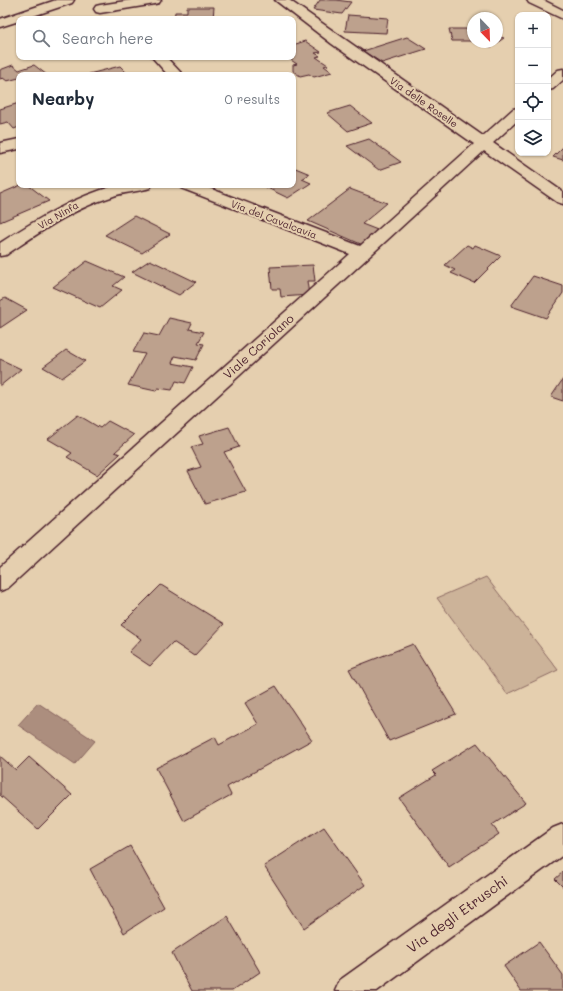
<!DOCTYPE html>
<html lang="en">
<head>
<meta charset="utf-8">
<style>
  :root { --surface:#fff; --page:#f2f2f3; --text:#1f2937; --muted:#747a83; --line:#e0e1e3 }
  body { margin:0; font-family:Mali,sans-serif; background:var(--page); color:var(--text) }
  .controls { position:absolute; right:12px; top:12px; display:grid; overflow:hidden; border-radius:8px; box-shadow:0 1px 3px #0004 }
  .controls button { width:36px; height:36px; display:grid; place-items:center; padding:0; border:0; border-bottom:1px solid var(--line); background:var(--surface); color:var(--text); font:20px sans-serif }
  .compass { position:absolute; left:467px; top:12px; width:36px; height:36px; border-radius:50%; background:var(--surface); box-shadow:0 1px 3px #0004; rotate:157deg }
  .list { margin:0; padding:0; list-style:none }
  h2 { display:flex; justify-content:space-between; align-items:center; height:52px; margin:0; padding:0 16px; font-size:17px }
  h2 small { font-size:13px; font-weight:400; color:var(--muted) }
  .icon { flex:none; width:22px; height:22px; fill:none; stroke:currentColor; stroke-width:2; stroke-linecap:round; stroke-linejoin:round }
  .map { position:relative; flex:none; width:563px; height:991px; overflow:hidden }
  .search { position:absolute; background:var(--surface); box-shadow:0 1px 3px #0004; left:16px; top:16px; width:280px; height:44px; display:flex; align-items:center; gap:10px; box-sizing:border-box; padding:0 14px; border-radius:8px; color:var(--muted); font-size:15px }
  .panel { position:absolute; background:var(--surface); box-shadow:0 1px 3px #0004; left:16px; top:72px; width:280px; height:116px; border-radius:8px }
  .map>svg:first-child { display:block }
</style>
</head>
<body>
<div class="map">
<svg width="563" height="991" viewBox="0 0 563 991">
  <rect width="100%" height="100%" fill="#e5cfaf"/>
  <filter id="ink" filterUnits="userSpaceOnUse"><feTurbulence type="fractalNoise" baseFrequency=".025" numOctaves="2"/><feDisplacementMap in="SourceGraphic" scale="8" xChannelSelector="R" yChannelSelector="G"/><feConvolveMatrix kernelMatrix="1 2 1 2 8 2 1 2 1" color-interpolation-filters="sRGB"/></filter>
  <g filter="url(#ink)">
    <path fill="#ccb399" stroke="#8b6962" d="M 486,577 L 558,670 L 507,694 L 437,598 Z"/>
    <path fill="#ac8e7e" stroke="#85625d" d="M 38,703 L 95,741 L 75,764 L 18,725 Z"/>
    <path fill="#bda18d" stroke="#4a1f2b" d="M 320,0 L 336,0 L 351,2 L 342,14 L 313,10 Z
      M 187,7 L 214,7 L 213,19 L 174,19 L 175,12 L 187,12 Z
      M 348,15 L 388,18 L 386,33 L 345,31 Z
      M 449,29 L 467,29 L 469,34 L 473,34 L 473,41 L 452,41 Z
      M 497,36 L 504,38 L 491,47 L 478,42 L 497,42 Z
      M 407,37 L 426,49 L 382,63 L 363,51 Z
      M 305,41 L 321,52 L 315,53 L 320,56 L 316,57 L 328,65 L 324,66 L 332,72 L 314,77 L 309,74 L 300,76 L 293,71 L 293,65 L 297,64 L 286,57 L 293,57 L 293,45 Z
      M 13,65 L 19,70 L 34,65 L 47,75 L 19,75 L 19,78 L 7,81 L 3,78 L 0,79 L 0,70 Z
      M 120,66 L 129,75 L 89,74 Z
      M 19,103 L 19,127 L 14,129 L 8,122 L 0,124 L 0,109 Z
      M 350,106 L 372,123 L 348,131 L 327,113 Z
      M 369,139 L 401,162 L 379,170 L 347,146 Z
      M 563,147 L 563,160 L 553,157 Z
      M 293,167 L 310,174 L 302,179 L 311,183 L 288,198 L 261,185 L 293,185 Z
      M 21,185 L 28,185 L 49,201 L 0,222 L 0,194 Z
      M 350,189 L 387,203 L 362,224 L 380,231 L 363,245 L 308,221 Z
      M 134,216 L 170,234 L 142,253 L 105,235 Z
      M 467,245 L 473,248 L 475,245 L 501,256 L 474,283 L 451,273 L 455,270 L 445,265 Z
      M 150,260 L 196,282 L 179,295 L 132,272 Z
      M 87,261 L 124,277 L 113,286 L 122,290 L 100,308 L 53,287 Z
      M 313,265 L 315,281 L 307,281 L 309,295 L 281,297 L 280,289 L 272,289 L 270,267 Z
      M 533,276 L 563,286 L 563,293 L 546,318 L 511,306 Z
      M 5,298 L 27,310 L 0,328 L 0,301 Z
      M 169,318 L 192,323 L 189,329 L 204,332 L 198,343 L 204,344 L 196,360 L 175,356 L 172,363 L 193,367 L 185,383 L 176,381 L 172,390 L 158,388 L 156,391 L 128,385 L 145,354 L 133,352 L 144,333 L 159,336 Z
      M 66,350 L 85,361 L 62,378 L 43,367 Z
      M 0,359 L 21,369 L 0,386 Z
      M 563,379 L 563,401 L 551,397 Z
      M 78,415 L 100,428 L 108,421 L 134,435 L 115,452 L 120,454 L 97,475 L 67,457 L 72,453 L 48,439 Z
      M 229,427 L 239,447 L 224,452 L 246,492 L 205,504 L 188,471 L 201,467 L 191,447 L 203,444 L 199,436 Z
      M 161,585 L 224,624 L 194,656 L 173,642 L 150,666 L 129,652 L 141,639 L 121,625 Z
      M 413,644 L 456,714 L 389,741 L 349,669 Z
      M 276,686 L 312,740 L 227,787 L 231,795 L 184,821 L 156,768 L 215,737 L 219,745 L 258,724 L 245,703 Z
      M 477,743 L 526,803 L 492,825 L 499,834 L 449,867 L 399,798 L 436,775 L 432,771 Z
      M 0,756 L 16,770 L 29,757 L 72,795 L 38,829 L 0,795 Z
      M 324,827 L 365,885 L 304,928 L 264,866 Z
      M 130,846 L 164,907 L 124,933 L 90,869 Z
      M 563,872 L 563,887 L 555,879 Z
      M 227,916 L 260,972 L 232,991 L 192,991 L 172,953 Z
      M 539,942 L 563,975 L 563,991 L 521,991 L 504,966 Z"/>
    <g fill="none" stroke-linecap="round" stroke-linejoin="round">
      <defs>
        <path id="street" d="M 56,0 L 74,0 L 72,3 L 24,19 L 19,19 L 19,21 L 0,27 L 0,19 Z
          M 132,0 L 161,0 L 159,3 L 155,4 L 100,13 L 96,12 L 94,9 L 96,6 L 100,5 Z
          M 275,0 L 289,0 L 483,136 L 513,109 L 518,108 L 518,120 L 493,143 L 563,192 L 563,204 L 557,202 L 484,151 L 8,588 L 0,591 L 0,567 L 350,254 L 181,188 L 179,185 L 201,185 L 360,246 L 474,144 L 332,44 Z
          M 527,0 L 543,0 L 563,10 L 563,19 L 529,3 Z
          M 152,57 L 166,57 L 183,75 L 168,75 Z
          M 563,69 L 563,80 L 553,89 L 548,90 L 548,79 L 558,70 Z
          M 19,139 L 19,149 L 0,153 L 0,143 Z
          M 117,185 L 152,185 L 150,188 C 137,192 123,192 111,197 C 72,209 39,233 6,255 L 0,256 L 0,243 C 37,219 74,197 117,185 Z
          M 563,824 L 563,855 L 377,991 L 335,991 L 340,980 L 553,828 Z"/>
      </defs>
      <use href="#street" stroke="#4a1f2b" stroke-width="3"/>
      <use href="#street" fill="#e5cfaf" fill-rule="evenodd"/>
    </g>
  </g>
  <g text-anchor="middle" dominant-baseline="central" stroke-width="4" stroke-linejoin="round" paint-order="stroke">
    <g font-size="10" fill="#4a1f2b" stroke="#e5cfaf">
      <text transform="translate(424 102) rotate(35)">Via delle Roselle</text>
      <text transform="translate(58 215) rotate(-30)">Via Ninfa</text>
      <text transform="translate(274 219) rotate(21)">Via del Cavalcavia</text>
    </g>
    <g font-size="12" fill="#4a1f2b" stroke="#e5cfaf">
      <text transform="translate(258 346) rotate(-42)">Viale Coriolano</text>
    </g>
    <g font-size="14" fill="#4a1f2b" stroke="#e5cfaf">
      <text transform="translate(457 914) rotate(-36)">Via degli Etruschi</text>
    </g>
  </g>
</svg>
<div class="controls">
<button>+</button>
<button>−</button>
<button><svg class="icon" aria-label="locate" viewBox="0 0 24 24"><circle cx="12" cy="12" r="6"/><path d="M12 2v4M12 18v4M2 12h4M18 12h4"/></svg></button>
<button><svg class="icon" aria-label="layers" viewBox="0 0 24 24"><path d="M12 4l9 5-9 5-9-5zM3 14l9 5 9-5"/></svg></button>
</div>
<svg class="compass" viewBox="-18 -18 36 36"><path d="M0-13l5 13h-10z" fill="#e53935"/><path d="M0 13l5-13h-10z" fill="#747a83"/></svg>
<div class="search"><svg class="icon" aria-label="search" viewBox="0 0 24 24"><circle cx="10" cy="10" r="6"/><path d="M15 15l6 6"/></svg>Search here</div>
<section class="panel">
<h2>Nearby<small>0 results</small></h2>
<ul class="list">
</ul>
</section>
</div>
</body>
</html>
